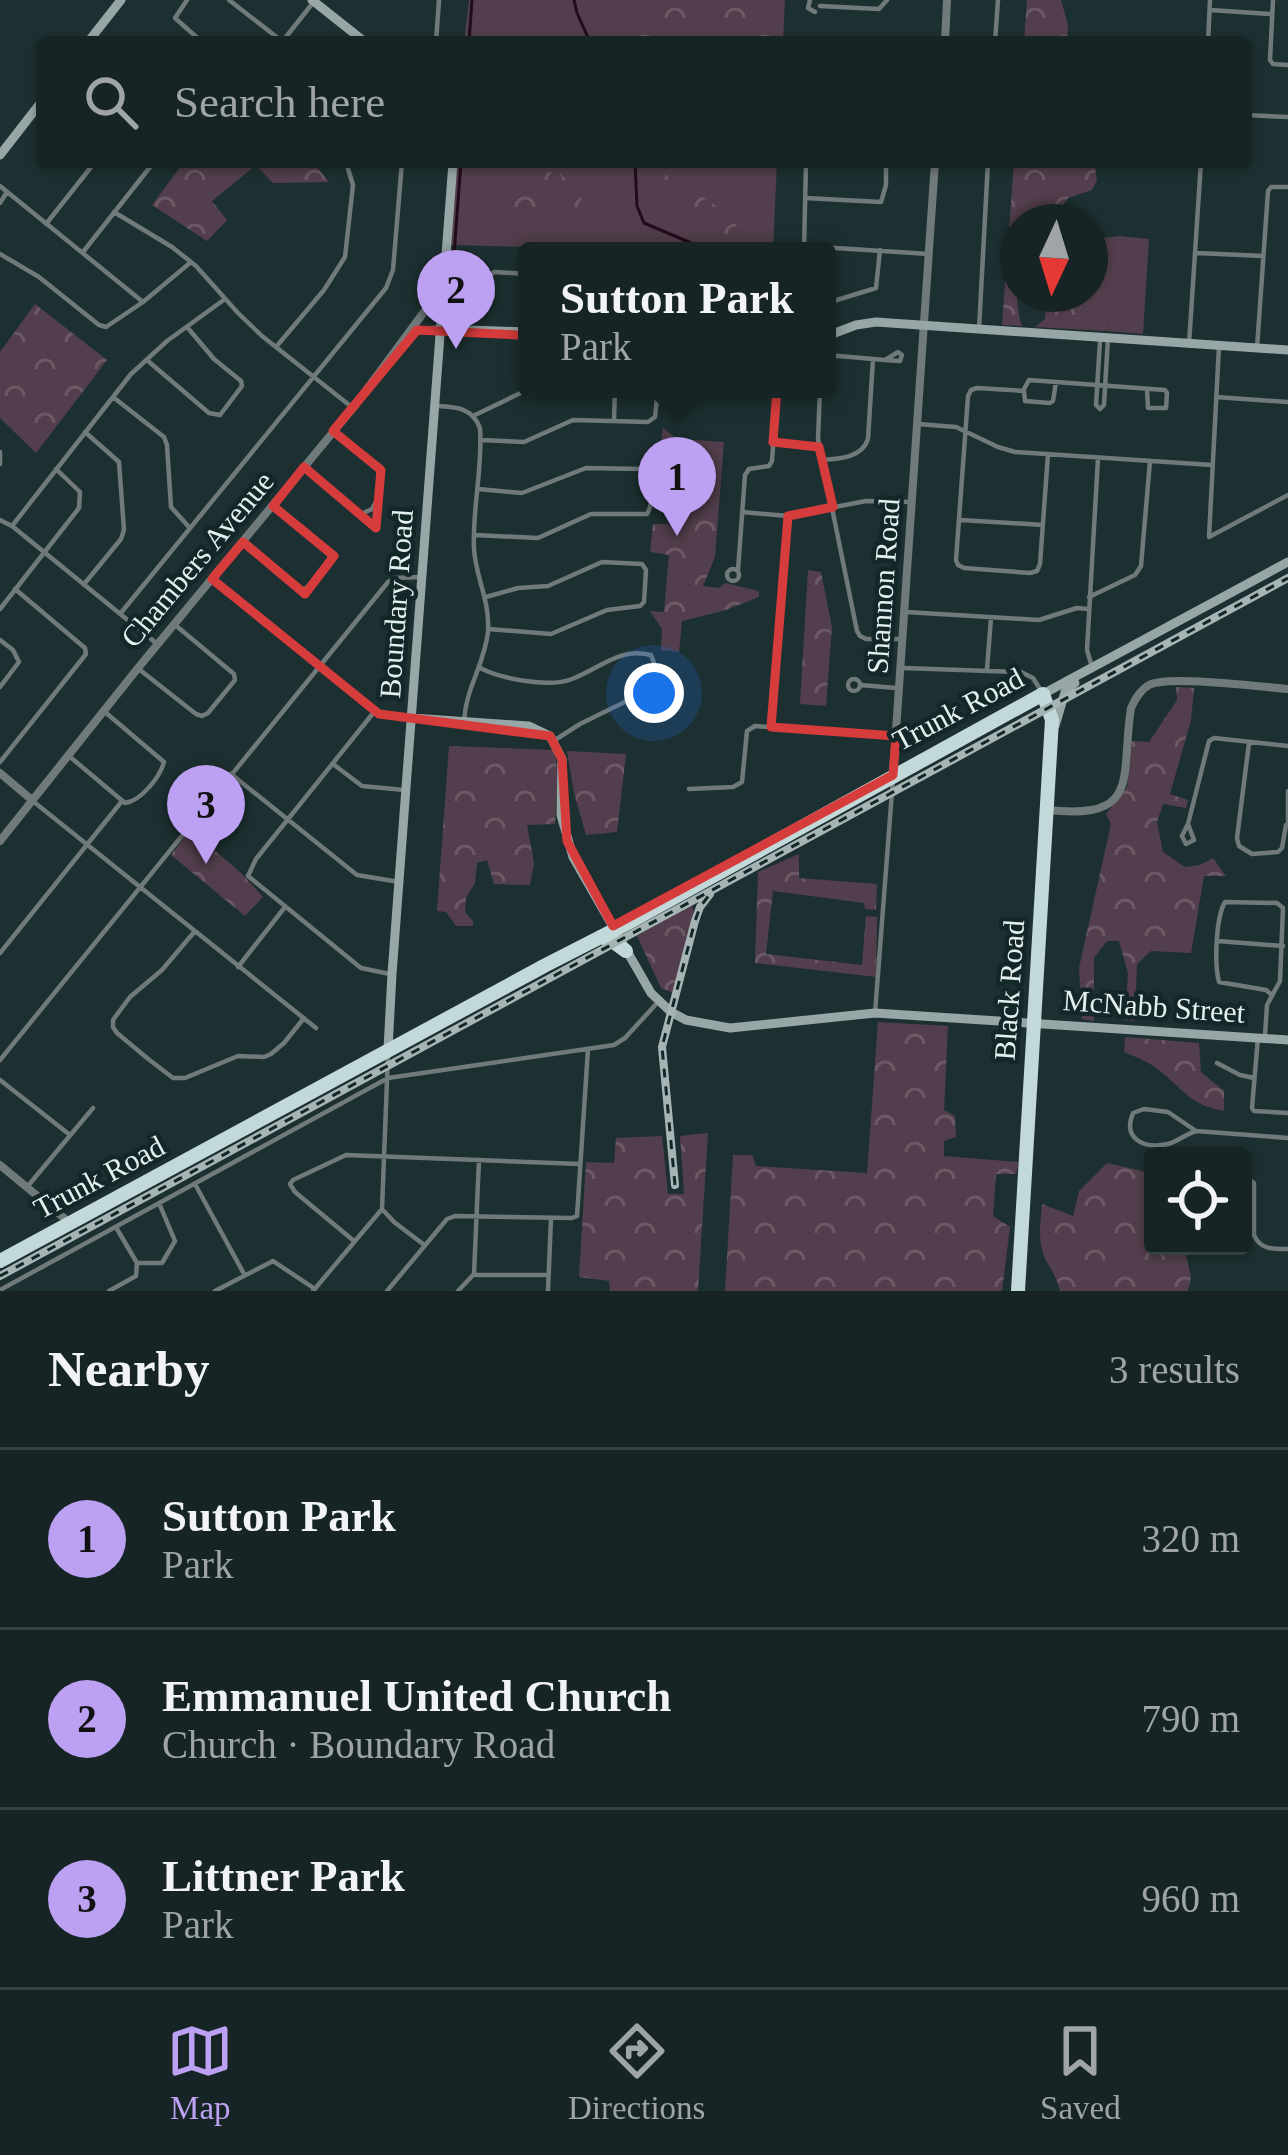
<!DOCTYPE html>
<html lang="en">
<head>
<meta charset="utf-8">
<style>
  :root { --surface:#162425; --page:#1f2c2d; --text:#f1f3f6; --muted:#9ea4a7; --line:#354142; --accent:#bca0f2 }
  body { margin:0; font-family:Georgia,serif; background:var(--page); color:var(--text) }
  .controls { position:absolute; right:36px; bottom:36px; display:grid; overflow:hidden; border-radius:12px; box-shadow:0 3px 9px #0004 }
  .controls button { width:108px; height:108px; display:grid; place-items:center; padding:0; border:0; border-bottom:3px solid var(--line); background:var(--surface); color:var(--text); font:60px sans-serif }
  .compass { position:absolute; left:1000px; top:204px; width:108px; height:108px; border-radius:50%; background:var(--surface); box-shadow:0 3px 9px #0004; rotate:184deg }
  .you { position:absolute; left:654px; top:693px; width:42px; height:42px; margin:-30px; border:9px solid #fff; border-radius:50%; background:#1a73e8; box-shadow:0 0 0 18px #1a73e833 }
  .badge { display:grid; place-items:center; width:78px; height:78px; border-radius:50%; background:var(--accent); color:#111; font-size:39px; font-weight:700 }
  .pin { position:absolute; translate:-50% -99px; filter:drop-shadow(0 3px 6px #0008) }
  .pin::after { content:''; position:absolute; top:63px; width:42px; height:36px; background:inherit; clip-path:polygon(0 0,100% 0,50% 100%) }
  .popup { position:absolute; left:518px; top:242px; width:318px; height:156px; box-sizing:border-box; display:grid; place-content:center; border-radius:12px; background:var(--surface); filter:drop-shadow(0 3px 9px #0005); font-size:39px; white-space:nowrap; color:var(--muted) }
  .popup b { font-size:45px; color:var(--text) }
  .popup::after { content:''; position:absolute; left:50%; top:100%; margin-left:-24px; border:24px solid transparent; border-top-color:var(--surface) }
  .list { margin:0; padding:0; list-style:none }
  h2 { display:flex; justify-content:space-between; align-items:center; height:156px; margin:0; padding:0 48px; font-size:51px }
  h2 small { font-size:39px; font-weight:400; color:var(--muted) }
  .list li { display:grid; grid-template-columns:78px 1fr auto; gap:36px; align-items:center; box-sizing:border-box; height:180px; padding:0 48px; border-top:3px solid var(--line) }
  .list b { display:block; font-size:45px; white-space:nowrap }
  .list p { margin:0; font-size:39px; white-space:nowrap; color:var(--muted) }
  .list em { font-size:39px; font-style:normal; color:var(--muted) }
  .icon { flex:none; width:66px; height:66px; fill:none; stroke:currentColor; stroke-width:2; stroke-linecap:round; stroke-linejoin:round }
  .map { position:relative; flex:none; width:1288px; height:1291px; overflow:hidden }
  .search { position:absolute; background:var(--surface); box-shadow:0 3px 9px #0004; left:36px; right:36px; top:36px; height:132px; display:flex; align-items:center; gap:30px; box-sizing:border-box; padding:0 42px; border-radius:12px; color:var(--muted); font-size:45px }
  .sheet { height:696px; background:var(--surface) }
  nav { display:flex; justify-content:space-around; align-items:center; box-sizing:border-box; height:168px; border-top:3px solid var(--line); background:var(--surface); font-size:33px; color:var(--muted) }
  nav a { display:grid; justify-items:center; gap:6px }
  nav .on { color:var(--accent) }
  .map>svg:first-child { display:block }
</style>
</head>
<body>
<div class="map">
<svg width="1288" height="1291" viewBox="0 0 1288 1291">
  <defs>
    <pattern id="forest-crowns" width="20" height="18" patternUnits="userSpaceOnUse" patternTransform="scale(3)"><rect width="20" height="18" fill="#523e4c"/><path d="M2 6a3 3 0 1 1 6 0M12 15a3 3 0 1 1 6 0" fill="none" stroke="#6b5a66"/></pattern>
  </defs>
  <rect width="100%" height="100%" fill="#1d3031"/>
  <path fill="#523e4c" d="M 469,0 L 785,0 L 783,42 L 464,42 Z
    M 454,162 L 777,162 L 773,251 L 589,251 L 569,248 L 451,245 Z
    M 1119,236 L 1149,239 L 1143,334 L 1107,331 L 1109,320 L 1084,310 L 1082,294 L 1090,294 L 1090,240 Z"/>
  <path fill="url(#forest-crowns)" d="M 712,0 L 738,3 L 743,8 L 767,18 L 768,24 L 754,18 L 750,20 L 771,27 L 775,33 L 771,41 L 753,42 L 755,31 L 737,26 L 730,33 L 728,23 L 721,28 L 707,32 L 702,26 C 688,27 681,42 662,42 L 658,37 L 655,42 L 626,42 C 633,19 664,0 688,6 Z
    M 1027,0 L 1061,0 L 1068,25 L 1067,42 L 1024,42 Z
    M 184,162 L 313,162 L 329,182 L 273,183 L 256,165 L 212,201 L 227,220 L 207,241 L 152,205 Z
    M 1014,162 L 1083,162 L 1095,168 L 1097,180 L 1092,190 L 1068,198 L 1059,210 L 1060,222 L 1018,222 C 1018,251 1013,302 1022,326 L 1002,325 Z
    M 518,169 L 561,174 L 582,197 L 575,215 L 569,215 C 542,194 521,229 494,209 L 494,194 Z
    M 661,172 L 674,179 L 687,182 C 705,208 745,208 741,251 L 723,251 L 720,245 L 733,245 C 718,236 703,229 689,219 C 674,209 669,193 654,185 L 655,177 L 647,174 Z
    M 1047,294 L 1082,294 L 1084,310 L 1109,320 L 1107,331 L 1035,327 L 1045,319 Z
    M 35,304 L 107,360 L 36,453 L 0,418 L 0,352 Z
    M 663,428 L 677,439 L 724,442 L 715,557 L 703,586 L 719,588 L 725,583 L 759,591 L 759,597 L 726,610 L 682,621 L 679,652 L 661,650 L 662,629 L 650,611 L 664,612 L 669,555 L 650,552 L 653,524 L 670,524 L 677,463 L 658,459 Z
    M 808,570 L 821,572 L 832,627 L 826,706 L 800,704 Z
    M 1176,687 L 1194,688 L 1191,720 L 1170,794 L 1188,800 L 1186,808 L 1163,804 L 1157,822 L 1163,852 L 1185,867 L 1200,865 L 1213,858 L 1226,876 L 1204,876 L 1191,953 L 1151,951 L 1137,964 L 1135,1021 L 1125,1020 L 1128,973 L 1119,941 L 1107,941 L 1094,958 L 1094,1021 L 1082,1019 L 1079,968 L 1111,824 L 1106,814 L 1127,787 L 1131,741 L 1149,742 L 1177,700 Z
    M 449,746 L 554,750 L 558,772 L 555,824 L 527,825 L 534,863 L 530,885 L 494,884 L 487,860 L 477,863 L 475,883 L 466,898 L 465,912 L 473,921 L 473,926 L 456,926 L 446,912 L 437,911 Z
    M 567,751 L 626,754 L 617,832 L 586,835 L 574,793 Z
    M 190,829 L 241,873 L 263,897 L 245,916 L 171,855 Z
    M 799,854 L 799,878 L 877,884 L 876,910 L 865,909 L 864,903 L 773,891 L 766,954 L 862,965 L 866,916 L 877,917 L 876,977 L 755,963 L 758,872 Z
    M 692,904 L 694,915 L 673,993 L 661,988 L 637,936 Z
    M 878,1022 L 948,1026 L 944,1110 L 955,1116 L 956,1137 L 944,1141 L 944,1156 L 1019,1162 L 1016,1174 L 996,1174 L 993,1216 L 1010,1227 L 1002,1291 L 725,1291 L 733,1155 L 752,1155 L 756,1166 L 867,1173 Z
    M 1125,1037 L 1199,1043 L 1201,1072 L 1224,1091 L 1224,1111 C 1190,1105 1184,1090 1159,1070 C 1149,1062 1136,1057 1124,1052 Z
    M 708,1133 L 698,1291 L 610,1291 L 609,1281 L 579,1277 L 586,1162 L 614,1163 L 616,1138 L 662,1136 L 668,1194 L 684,1194 L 680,1136 Z
    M 1107,1163 L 1147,1172 L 1153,1170 L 1153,1246 L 1184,1246 L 1191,1277 L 1188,1291 L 1060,1291 C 1057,1279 1054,1274 1048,1264 C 1037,1245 1040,1225 1042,1204 L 1073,1216 L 1079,1191 Z"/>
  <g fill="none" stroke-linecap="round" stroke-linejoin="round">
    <path stroke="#210c1c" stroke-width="3" d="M 574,0 L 577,13 L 590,42
      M 469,42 L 472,0
      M 635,162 L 637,206 L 644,223 L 703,248
      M 449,321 L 461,162"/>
    <path stroke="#717a7b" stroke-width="4.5" d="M 187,0 L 175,18 L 202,42
      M 229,0 L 283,42
      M 810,0 L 808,8 L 815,12
      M 1273,0 L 1270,60 L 1273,64 L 1288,65
      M 820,6 L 879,9 L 887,0
      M 1210,10 L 1270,14
      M 282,42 L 312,4
      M 436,42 L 439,0
      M 995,42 L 998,0
      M 1208,42 L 1210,0
      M 1246,115 L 1288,117
      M 0,186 L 143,302
      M 805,198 L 881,202 L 886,185 L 886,162
      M 0,203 L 7,192
      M 114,212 L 172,247 L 196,266 L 238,313 L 262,336 L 353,408
      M 46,224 L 95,162
      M 804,246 L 929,254
      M 804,251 L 806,162
      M 83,252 L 154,162
      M 1197,253 L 1263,256
      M 0,254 L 39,277 L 99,325 L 106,327 L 143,302 L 191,262
      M479 295a7 7 0 1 1 14 0a7 7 0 1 1-14 0Z
      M 486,288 L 487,278 L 494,272 L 527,274
      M 827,303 L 876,288 L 880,250
      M 979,329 L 988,162
      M 1100,341 L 1096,405 L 1100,409 L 1104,405 L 1108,338
      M 1189,344 L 1201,162
      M 1219,346 L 1209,537 L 1288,495
      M 276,347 L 324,290 L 345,257 L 353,185 L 346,162
      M 1257,348 L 1268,191 L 1271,187 L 1288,187
      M 827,355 L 885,360 L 898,352 L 902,355 L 900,361 L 885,360
      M 148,361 L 209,413 L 220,415 L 242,386 L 241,381 L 214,359 L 187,327
      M 820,389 L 818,439 L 857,631 L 860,636 L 866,639 L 904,639
      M 1024,389 L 1029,380 L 1165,390 L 1167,393 L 1166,408 L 1148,408 L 1147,389
      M 1024,391 L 977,388 L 971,390 L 968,396 L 956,560 L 958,565 L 964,568 L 1030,573 L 1037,571 L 1040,564 L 1048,454
      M 1024,391 L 1025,401 L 1050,403 L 1053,401 L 1056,382
      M 113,397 L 164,437 L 167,445 L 171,507 L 189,527
      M 1216,397 L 1288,402
      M 435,406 C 456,407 472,407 480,428 C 483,468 472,509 474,549 C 476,579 490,600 488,632 C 484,666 466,687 464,721
      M 475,415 L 529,389
      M 614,420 L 615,389
      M 918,424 L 956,427 L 998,447 L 1015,452 L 1212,465
      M 85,432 L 119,462 L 124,530 L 121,539 L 85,583
      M 481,440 L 524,442 L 573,420 L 648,422 L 655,417 L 658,389
      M 773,442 L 819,447
      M 0,452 L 0,464
      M 821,460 C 839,459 862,458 868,439 L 873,359
      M 305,468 L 355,511 L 361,514 L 372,509 L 379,496 L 379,471 L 333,431
      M 742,512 L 788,516 L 866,501 L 912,502
      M 0,520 L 12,526 L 156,643
      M 961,520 L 1043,525
      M 12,526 L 131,374 L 167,341 L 225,299
      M 475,535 L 538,538 L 591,514 L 647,514 C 653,504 654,482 648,472 L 642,469 L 586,468 L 522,493 L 478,489
      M 245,544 L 302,590 L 312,585 L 331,560 L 327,550 L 273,506
      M727 575a6 6 0 1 1 12 0a6 6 0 1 1-12 0Z
      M 738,570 L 745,475 L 749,469 L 769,466 L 772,461 L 777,389
      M 213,581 L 374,712 L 412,718
      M 486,597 L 518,588 L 548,586 L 602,562 L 642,564 L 646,570 L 644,602 L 640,606 L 607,610 L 551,634 L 488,629
      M 1089,597 L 1135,575 L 1141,566 L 1150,461
      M 0,609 L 79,508 L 80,492 L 56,469
      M 906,612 L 1039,620 L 1077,608 L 1088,609
      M 120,614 L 386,288 L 393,270 L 402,162
      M 0,640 L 13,650 L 19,662 L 0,687
      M 1092,667 L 1087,650 L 1098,458
      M 480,668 C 502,679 549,688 572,679 C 601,668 619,647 651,655 L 655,666 L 654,677 L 645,692 L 580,724 L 555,740
      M 903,668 L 1021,672 L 1033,678 L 1040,689
      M 987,669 L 991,618
      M 140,670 L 196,714 L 202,716 L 208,713 L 235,680 L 234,674 L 174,624
      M848 685a6 6 0 1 1 12 0a6 6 0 1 1-12 0Z
      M 860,685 L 896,688
      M 374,712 L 256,859 L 248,876 L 361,968 L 390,974
      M 771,726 L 788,516
      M 1249,743 L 1237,838 L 1239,846 L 1252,854 L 1278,852 L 1282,848 L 1286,825
      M 69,756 L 125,803 C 141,801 160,777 164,762 L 105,712
      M 0,762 L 86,654 L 85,648 L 15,589
      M 333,764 L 362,786 L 404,790
      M 231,774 L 357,875 L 399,882
      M 689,789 L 733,787 L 742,782 L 747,731 L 755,726 L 896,736
      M 1288,791 L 1288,825
      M 34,802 L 316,1028
      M 1188,824 L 1182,836 L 1186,844 L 1194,840 L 1188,824 L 1209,741 L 1214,738 L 1288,746
      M 195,931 L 162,970 L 130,997 L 113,1020 L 113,1027 L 117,1033 L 147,1058 L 173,1078 L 185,1078 L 238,1056 L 264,1057 L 271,1054 L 284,1043 L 304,1018
      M 1218,941 L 1283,946
      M 0,953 L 122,801
      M 238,967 L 285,907
      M 875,1013 L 893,779
      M 1265,1035 L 1267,1005 L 1280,981 L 1283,908 L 1277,903 L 1225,902 C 1216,917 1214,963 1219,982 L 1266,990 L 1272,995
      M 1258,1037 L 1252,1108 L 1254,1111 L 1288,1113
      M 388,1054 L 382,1209 L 394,1222 L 423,1244
      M 0,1060 L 388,582 L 395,578 L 421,577
      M 1217,1063 L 1240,1075 L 1254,1078
      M 0,1080 L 70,1135
      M 1196,1131 C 1186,1134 1177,1142 1168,1144 C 1145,1149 1122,1140 1133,1113 L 1144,1109 L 1168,1112 L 1196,1131 L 1288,1138
      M 1250,1180 L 1254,1183 L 1254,1235
      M 195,1184 L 244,1274
      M 27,1187 L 93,1108
      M 117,1229 L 137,1263 L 162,1263 L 175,1241 L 159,1203
      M 1243,1235 L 1254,1235 C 1260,1250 1274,1249 1288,1249
      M 354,1241 L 295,1192 L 290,1184 L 293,1180 L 346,1155 L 580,1164
      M 474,1274 L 479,1160
      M 476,1275 L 548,1275
      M 0,1290 L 388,1078 L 614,1045 L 625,1038 L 658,1002
      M 109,1291 L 136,1276 L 137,1263
      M 215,1291 L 273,1261 L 315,1289
      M 313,1291 L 382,1209
      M 387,1291 L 447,1219 L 455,1216 L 572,1218 L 577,1216 L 588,1049
      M 458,1291 L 474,1274
      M 548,1291 L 551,1218"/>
    <path stroke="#717a7b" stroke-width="8" d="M 945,42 L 947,0
      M 413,331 L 441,329
      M 0,773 L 32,800
      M 893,775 L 935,162
      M 1048,810 C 1142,820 1120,778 1131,708 C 1135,699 1140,690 1149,685 C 1170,675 1260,687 1288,689
      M 0,841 L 138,668 L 353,408 L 441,289
      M 0,1165 L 69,1222"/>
    <path stroke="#97a6a7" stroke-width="9" d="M 312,0 L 365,42
      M 88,42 L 121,0
      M 0,155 L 42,101
      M 441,329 L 527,332
      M 827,336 L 856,325 L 876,322 L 1288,350
      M 1043,694 L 1288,562
      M 412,718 L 529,726 L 550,736 L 562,759 L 561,815 L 573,857 L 651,993 L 671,1012 L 686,1020 L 730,1028 L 875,1013 L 1288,1040
      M 1055,726 L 1065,692 L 1075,683
      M 388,1049 L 392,974 L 453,162"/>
    <path stroke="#c2d8d9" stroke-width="14" d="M 600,937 L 611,940 L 626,951
      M 540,968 L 626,924 L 1043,694 L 1052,720 L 1018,1291
      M 0,1261 L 544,966"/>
    <defs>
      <path id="rail" d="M 675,1185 L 662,1047 L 695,921 L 700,907 L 710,894
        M 0,1276 L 1288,578"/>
    </defs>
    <use href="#rail" stroke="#a7b4b5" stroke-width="8"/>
    <use href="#rail" stroke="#132628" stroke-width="3" stroke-dasharray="9" stroke-linecap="butt"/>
  </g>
  <path fill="none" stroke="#d73c3c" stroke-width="9" stroke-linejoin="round" d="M 417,330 L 780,348 L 773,442 L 819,447 L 833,507 L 788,516 L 771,727 L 896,736 L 893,775 L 613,926 L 567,841 L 562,759 L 550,736 L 379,714 L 212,579 L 243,542 L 305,594 L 334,556 L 273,506 L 304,467 L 376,528 L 381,470 L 333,431 Z"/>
  <g text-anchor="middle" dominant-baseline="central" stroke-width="9" stroke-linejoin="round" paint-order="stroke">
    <g font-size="30" fill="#e4eff0" stroke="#132628">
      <text transform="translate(197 559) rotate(-50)">Chambers Avenue</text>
      <text transform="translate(883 586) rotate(-86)">Shannon Road</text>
      <text transform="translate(396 604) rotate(-86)">Boundary Road</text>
      <text transform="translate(958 709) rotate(-28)">Trunk Road</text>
      <text transform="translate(1009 990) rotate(-86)">Black Road</text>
      <text transform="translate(1154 1006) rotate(4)">McNabb Street</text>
      <text transform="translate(99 1177) rotate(-28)">Trunk Road</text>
    </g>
  </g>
</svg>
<div class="controls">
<button><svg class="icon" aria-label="locate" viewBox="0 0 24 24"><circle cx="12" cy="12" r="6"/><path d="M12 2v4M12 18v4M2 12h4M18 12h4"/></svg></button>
</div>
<svg class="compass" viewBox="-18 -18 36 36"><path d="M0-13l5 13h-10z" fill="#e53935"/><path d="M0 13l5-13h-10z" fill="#9ea4a7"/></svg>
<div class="you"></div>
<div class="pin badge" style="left:677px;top:536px">1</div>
<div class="popup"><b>Sutton Park</b>Park</div>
<div class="pin badge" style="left:456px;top:349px">2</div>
<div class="pin badge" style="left:206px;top:864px">3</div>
<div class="search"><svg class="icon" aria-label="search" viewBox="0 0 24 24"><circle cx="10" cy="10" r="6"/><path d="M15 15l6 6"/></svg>Search here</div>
</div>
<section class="sheet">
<h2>Nearby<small>3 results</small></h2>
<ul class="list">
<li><span class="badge">1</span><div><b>Sutton Park</b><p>Park</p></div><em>320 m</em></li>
<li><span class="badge">2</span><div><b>Emmanuel United Church</b><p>Church · Boundary Road</p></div><em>790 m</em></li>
<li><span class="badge">3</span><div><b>Littner Park</b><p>Park</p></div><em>960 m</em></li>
</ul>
</section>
<nav>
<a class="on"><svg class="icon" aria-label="map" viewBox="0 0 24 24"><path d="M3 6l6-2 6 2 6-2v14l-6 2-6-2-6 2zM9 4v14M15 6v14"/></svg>Map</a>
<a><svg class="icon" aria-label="directions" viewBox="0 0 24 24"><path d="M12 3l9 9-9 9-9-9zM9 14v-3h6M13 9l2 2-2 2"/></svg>Directions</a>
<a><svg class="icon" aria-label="saved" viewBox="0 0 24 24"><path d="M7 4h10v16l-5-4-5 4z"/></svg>Saved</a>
</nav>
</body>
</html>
